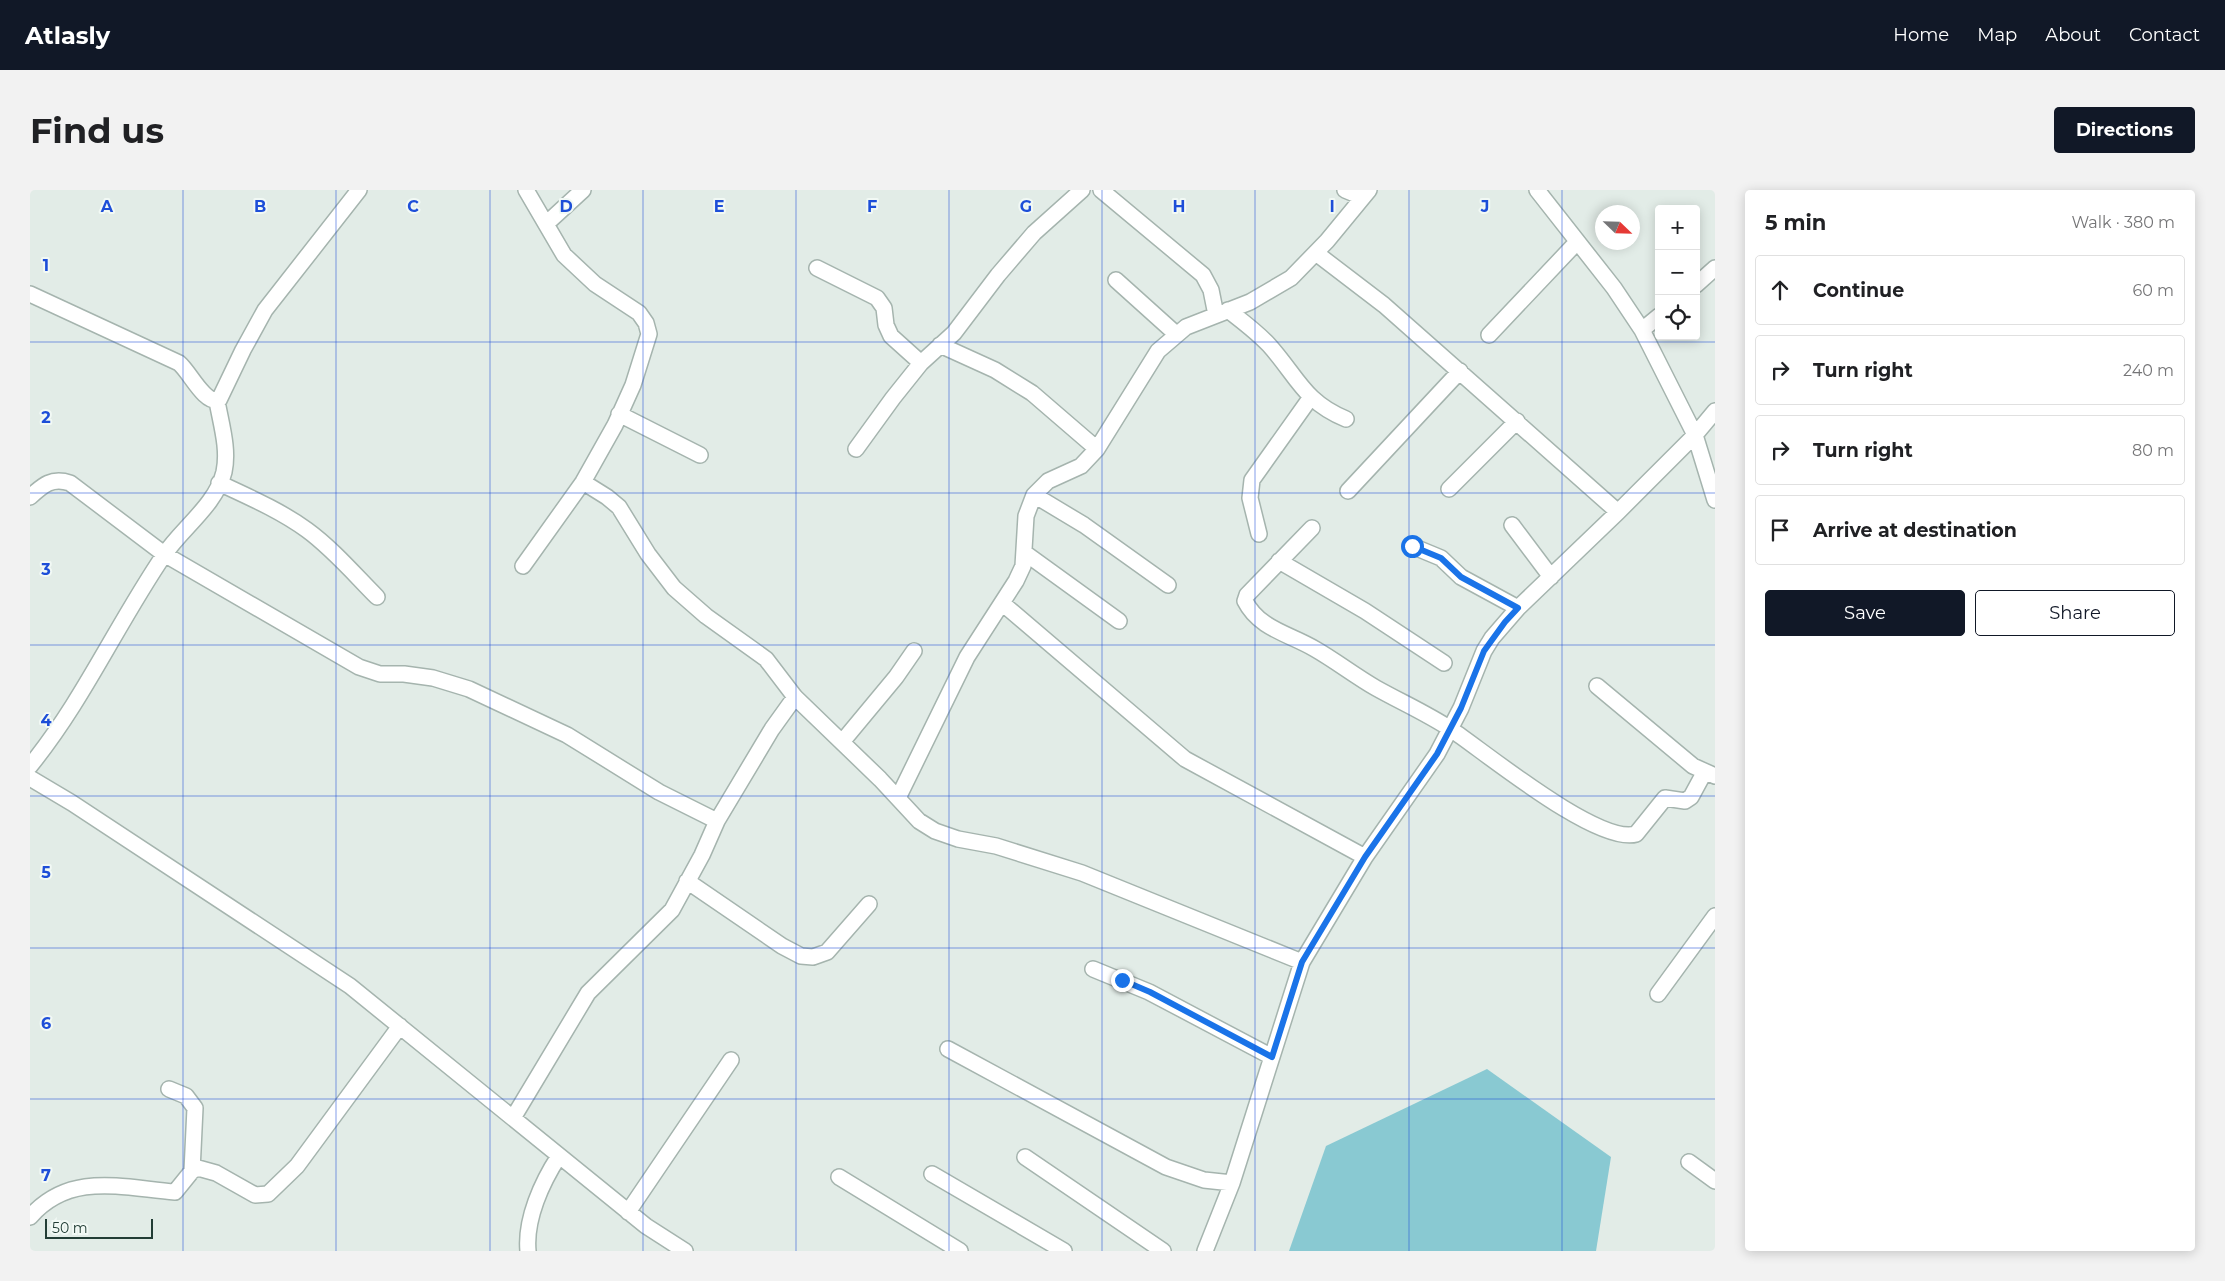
<!DOCTYPE html>
<html lang="en">
<head>
<meta charset="utf-8">
<style>
  :root { --surface:#fff; --page:#f2f2f2; --text:#202124; --muted:#757577; --line:#e0e0e0; --accent:#111827 }
  body { margin:0; font-family:Montserrat,sans-serif; background:var(--page); color:var(--text) }
  .controls { position:absolute; right:15px; top:15px; display:grid; overflow:hidden; border-radius:5px; box-shadow:0 2px 12px #0003 }
  .controls button { width:45px; height:45px; display:grid; place-items:center; padding:0; border:0; border-bottom:1px solid var(--line); background:var(--surface); color:var(--text); font:25px sans-serif }
  .compass { position:absolute; left:1565px; top:15px; width:45px; height:45px; border-radius:50%; background:var(--surface); box-shadow:0 2px 12px #0003; rotate:113deg }
  .scale { position:absolute; left:15px; bottom:12px; width:108px; box-sizing:border-box; padding-left:5px; border:2px solid #223d35; border-top:0; font-size:14px; line-height:18px; white-space:nowrap; color:#223d35; -webkit-text-stroke:4px #f2f9f5; paint-order:stroke }
  .stop { position:absolute; width:15px; height:15px; margin:-11px; border:4px solid #1a73e8; border-radius:50%; background:#fff }
  .stop.end { background:#1a73e8; border-color:#fff; box-shadow:0 1px 5px #0008 }
  .list { margin:0; padding:0; list-style:none }
  h2 { display:flex; justify-content:space-between; align-items:center; height:65px; margin:0; padding:0 20px; font-size:21px }
  h2 small { font-size:16px; font-weight:400; color:var(--muted) }
  .list li { display:grid; grid-template-columns:32px 1fr auto; gap:15px; align-items:center; box-sizing:border-box; height:70px; margin:0 10px 10px; padding:0 10px; border:1px solid var(--line); border-radius:5px }
  .list b { display:block; font-size:19px; white-space:nowrap }
  .list em { font-size:16px; font-style:normal; color:var(--muted) }
  .actions { display:flex; gap:10px; padding:15px 20px }
  .actions a { flex:1; padding:11px 0; border:1px solid var(--accent); border-radius:5px; text-align:center; font-size:18px; color:var(--accent) }
  .actions .main { background:var(--accent); color:#fff }
  .icon { flex:none; width:28px; height:28px; fill:none; stroke:currentColor; stroke-width:2; stroke-linecap:round; stroke-linejoin:round }
  .map { position:relative; flex:none; width:1685px; height:1061px; overflow:hidden; border-radius:5px }
  header { display:flex; align-items:center; gap:30px; box-sizing:border-box; height:70px; padding:0 25px; background:var(--accent); color:#fff }
  header strong { font-size:24px }
  nav { display:flex; gap:28px; margin-inline-start:auto; font-size:18px }
  .intro { display:flex; align-items:center; justify-content:space-between; box-sizing:border-box; height:120px; padding:0 30px }
  h1 { margin:0; font-size:35px }
  .button { padding:12px 22px; border-radius:5px; background:var(--accent); color:#fff; font-size:18px; font-weight:700 }
  main { display:flex; gap:30px; padding:0 30px }
  aside { flex:1; background:var(--surface); border-radius:5px; box-shadow:0 2px 12px #0003 }
  .map>svg:first-child { display:block }
</style>
</head>
<body>
<header>
<strong>Atlasly</strong>
<nav><a>Home</a><a>Map</a><a>About</a><a>Contact</a></nav>
</header>
<div class="intro"><h1>Find us</h1><a class="button">Directions</a></div>
<main>
<div class="map">
<svg width="1685" height="1061" viewBox="0 0 1685 1061">
  <rect width="100%" height="100%" fill="#e2ece7"/>
  <path fill="#89c9d2" d="M 1457,879 L 1581,967 L 1566,1061 L 1259,1061 L 1296,956 Z"/>
  <g fill="none" stroke-linecap="round" stroke-linejoin="round">
    <defs>
      <path id="minor" d="M 1071,0 L 1173,85 L 1181,100 L 1186,125
        M 1315,0 L 1332,7
        M 1507,0 L 1584,98 L 1612,140 L 1665,245 L 1685,310
        M 516,34 L 553,0
        M 1286,63 L 1354,115 L 1588,322
        M 787,78 L 847,108 L 854,118 L 856,135 L 861,146 L 891,173
        M 1086,90 L 1146,144
        M 1666,95 L 1685,78
        M 0,104 L 149,173 C 160,182 174,214 189,210 L 213,160 L 235,120 L 329,0
        M 1198,120 C 1212,131 1227,142 1239,155 C 1267,186 1274,212 1316,229
        M 1612,140 L 1629,126
        M 1459,145 L 1547,52
        M 910,155 L 965,180 L 1002,203 L 1067,259
        M 589,224 L 670,265
        M 826,259 L 863,208 L 891,173 L 924,143 L 968,85 L 1004,43 L 1052,0
        M 553,292 L 577,307 L 589,317 L 618,364 L 644,398 L 676,426 L 736,469 L 765,507 L 850,589 L 889,631 L 905,641 L 928,649 L 966,656 L 1052,683 L 1272,772
        M 189,293 C 219,307 251,321 277,340 C 303,359 325,385 347,407
        M 1419,299 L 1487,231
        M 1318,301 L 1430,181
        M 1004,305 L 1054,335 L 1138,395
        M 0,307 C 13,295 22,287 40,293 L 134,364 L 329,477 L 350,484 L 374,484 L 403,488 L 439,499 L 537,545 L 629,602 L 687,631
        M 1482,335 L 1521,387
        M 1282,338 L 1217,405 L 1215,411 C 1229,439 1260,444 1285,459 C 1306,471 1325,486 1346,498 C 1371,512 1398,524 1422,540 C 1456,563 1568,655 1606,644 L 1635,608 L 1655,611 L 1661,607 L 1674,583
        M 1229,344 L 1220,308 L 1222,290 L 1281,207
        M 1382,356 L 1411,368 L 1431,387 L 1488,418
        M 995,363 L 1089,431
        M 1249,371 L 1335,421 L 1414,473
        M 493,376 L 553,292 L 585,235 L 603,195 L 619,144 L 616,133 L 609,123 L 565,94 L 534,65 L 496,0
        M 972,413 L 1155,569 L 1335,667
        M 1567,496 L 1663,576 L 1685,586
        M 812,552 L 866,487 L 884,461
        M 0,576 C 53,511 87,434 134,365 C 152,338 186,315 194,282 C 199,259 191,234 187,211
        M 0,588 L 42,613 L 320,796 L 616,1036 L 655,1061
        M 868,608 L 937,467 L 986,391 L 993,376 L 996,326 L 1004,305 L 1018,291 L 1051,276 L 1067,259 L 1128,161 L 1156,137 L 1220,112 L 1261,88 L 1297,51 L 1339,0
        M 657,691 L 752,756 L 771,766 L 783,767 L 797,762 L 839,714
        M 1063,779 L 1119,802 L 1242,867
        M 1628,804 L 1685,726
        M 918,859 L 1136,977 L 1174,990 L 1202,993
        M 139,899 L 156,906 L 165,918 L 162,981
        M 483,928 L 558,803 L 642,720 L 672,665 L 687,631 L 742,539 L 765,507
        M 995,967 L 1133,1061
        M 1659,972 L 1685,991
        M 902,984 L 1034,1061
        M 809,987 L 930,1061
        M 598,1022 L 701,870
        M 0,1027 C 40,981 93,998 145,1002 L 162,981 L 168,978 L 186,983 L 225,1005 L 238,1004 L 267,976 L 370,836
        M 498,1061 C 495,1029 512,992 529,966
        M 1175,1061 L 1202,993 L 1272,772 L 1335,667 L 1407,564 L 1431,518 L 1454,461 L 1462,448 L 1488,418 L 1588,322 L 1665,245 L 1685,221"/>
    </defs>
    <use href="#minor" stroke="#a5b4ae" stroke-width="18"/>
    <use href="#minor" stroke="#fff" stroke-width="15"/>
  </g>
  <g fill="none" stroke-linecap="round" stroke-linejoin="round">
    <path stroke="#1a73e8" stroke-width="6" d="M 1092,790 L 1120,802 L 1242,867 L 1272,772 L 1335,667 L 1407,564 L 1431,518 L 1454,461 L 1475,432 L 1488,418 L 1431,387 L 1411,368 L 1382,356"/>
  </g>
  <path fill="none" stroke="#1d4ed8" stroke-width="1" stroke-opacity="0.55" d="M 153,0 L 153,1061M 306,0 L 306,1061M 460,0 L 460,1061M 613,0 L 613,1061M 766,0 L 766,1061M 919,0 L 919,1061M 1072,0 L 1072,1061M 1225,0 L 1225,1061M 1379,0 L 1379,1061M 1532,0 L 1532,1061M 0,152 L 1685,152M 0,303 L 1685,303M 0,455 L 1685,455M 0,606 L 1685,606M 0,758 L 1685,758M 0,909 L 1685,909"/>
  <g font-size="16" text-anchor="middle" font-weight="bold" fill="#1d4ed8" stroke="#f2f9f5" stroke-width="4" stroke-linejoin="round" paint-order="stroke">
    <text x="77" y="22">A</text>
    <text x="230" y="22">B</text>
    <text x="383" y="22">C</text>
    <text x="536" y="22">D</text>
    <text x="689" y="22">E</text>
    <text x="842" y="22">F</text>
    <text x="996" y="22">G</text>
    <text x="1149" y="22">H</text>
    <text x="1302" y="22">I</text>
    <text x="1455" y="22">J</text>
    <text x="16" y="81">1</text>
    <text x="16" y="233">2</text>
    <text x="16" y="385">3</text>
    <text x="16" y="536">4</text>
    <text x="16" y="688">5</text>
    <text x="16" y="839">6</text>
    <text x="16" y="991">7</text>
  </g>
</svg>
<div class="controls">
<button>+</button>
<button>−</button>
<button><svg class="icon" aria-label="locate" viewBox="0 0 24 24"><circle cx="12" cy="12" r="6"/><path d="M12 2v4M12 18v4M2 12h4M18 12h4"/></svg></button>
</div>
<svg class="compass" viewBox="-18 -18 36 36"><path d="M0-13l5 13h-10z" fill="#e53935"/><path d="M0 13l5-13h-10z" fill="#757577"/></svg>
<div class="scale">50 m</div>
<div class="stop" style="left:1382px;top:356px"></div>
<div class="stop end" style="left:1092px;top:790px"></div>
</div>
<aside>
<h2>5 min<small>Walk · 380 m</small></h2>
<ul class="list">
<li><svg class="icon" aria-label="ahead" viewBox="0 0 24 24"><path d="M12 20V5M6 11l6-6 6 6"/></svg><div><b>Continue</b></div><em>60 m</em></li>
<li><svg class="icon" aria-label="right" viewBox="0 0 24 24"><path d="M7 20v-9h11M14 6l5 5-5 5"/></svg><div><b>Turn right</b></div><em>240 m</em></li>
<li><svg class="icon" aria-label="right" viewBox="0 0 24 24"><path d="M7 20v-9h11M14 6l5 5-5 5"/></svg><div><b>Turn right</b></div><em>80 m</em></li>
<li><svg class="icon" aria-label="arrive" viewBox="0 0 24 24"><path d="M6 21V4h12l-3 4 3 4H6"/></svg><div><b>Arrive at destination</b></div></li>
</ul>
<div class="actions"><a class="main">Save</a><a>Share</a></div>
</aside>
</main>
</body>
</html>
